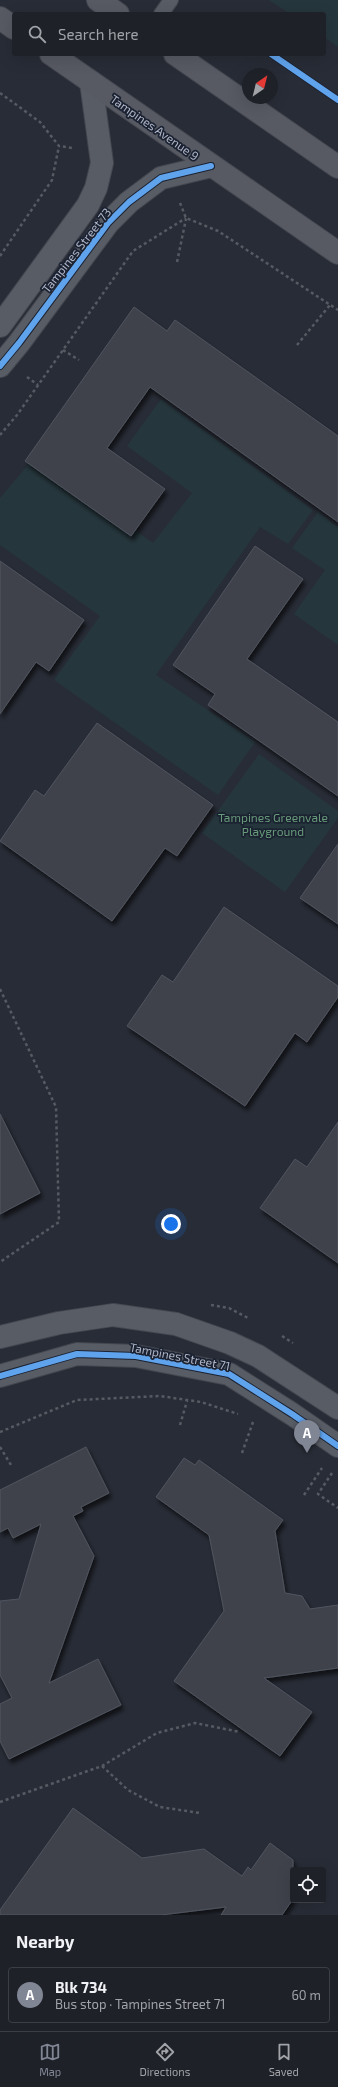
<!DOCTYPE html>
<html lang="en">
<head>
<meta charset="utf-8">
<style>
  :root { --surface:#1e2128; --page:#262930; --text:#f1f3f6; --muted:#a1a3a8; --line:#3c3e45; --accent:#818695 }
  body { margin:0; font-family:"Exo 2",sans-serif; background:var(--page); color:var(--text) }
  .controls { position:absolute; right:12px; bottom:12px; display:grid; overflow:hidden; border-radius:4px; box-shadow:0 4px 16px #0002 }
  .controls button { width:36px; height:36px; display:grid; place-items:center; padding:0; border:0; border-bottom:1px solid var(--line); background:var(--surface); color:var(--text); font:20px sans-serif }
  .compass { position:absolute; left:242px; top:68px; width:36px; height:36px; border-radius:50%; background:var(--surface); box-shadow:0 4px 16px #0002; rotate:35deg }
  .you { position:absolute; left:171px; top:1224px; width:14px; height:14px; margin:-10px; border:3px solid #fff; border-radius:50%; background:#1a73e8; box-shadow:0 0 0 6px #1a73e833 }
  .badge { display:grid; place-items:center; width:26px; height:26px; border-radius:50%; background:var(--accent); color:#fff; font-size:13px; font-weight:700 }
  .pin { position:absolute; translate:-50% -33px; filter:drop-shadow(0 1px 2px #0008) }
  .pin::after { content:''; position:absolute; top:21px; width:14px; height:12px; background:inherit; clip-path:polygon(0 0,100% 0,50% 100%) }
  .list { margin:0; padding:0; list-style:none }
  h2 { display:flex; justify-content:space-between; align-items:center; height:52px; margin:0; padding:0 16px; font-size:17px }
  h2 small { font-size:13px; font-weight:400; color:var(--muted) }
  .list li { display:grid; grid-template-columns:26px 1fr auto; gap:12px; align-items:center; box-sizing:border-box; height:56px; margin:0 8px 8px; padding:0 8px; border:1px solid var(--line); border-radius:4px }
  .list b { display:block; font-size:15px; white-space:nowrap }
  .list p { margin:0; font-size:13px; white-space:nowrap; color:var(--muted) }
  .list em { font-size:13px; font-style:normal; color:var(--muted) }
  .icon { flex:none; width:22px; height:22px; fill:none; stroke:currentColor; stroke-width:2; stroke-linecap:round; stroke-linejoin:round }
  .map { position:relative; flex:none; width:338px; height:1915px; overflow:hidden }
  .search { position:absolute; background:var(--surface); box-shadow:0 4px 16px #0002; left:12px; right:12px; top:12px; height:44px; display:flex; align-items:center; gap:10px; box-sizing:border-box; padding:0 14px; border-radius:4px; color:var(--muted); font-size:15px }
  .sheet { height:116px; background:var(--surface) }
  nav { display:flex; justify-content:space-around; align-items:center; box-sizing:border-box; height:56px; border-top:1px solid var(--line); background:var(--surface); font-size:11px; color:var(--muted) }
  nav a { display:grid; justify-items:center; gap:2px }
  nav .on { color:var(--accent) }
  .map>svg:first-child { display:block }
</style>
</head>
<body>
<div class="map">
<svg width="338" height="1915" viewBox="0 0 338 1915">
  <defs>
    <filter id="shadow"><feDropShadow dx="2.5" dy="4.5" stdDeviation="2" flood-color="#0009"/></filter>
  </defs>
  <rect width="100%" height="100%" fill="#282c36"/>
  <path fill="#25363c" d="M 269,0 L 338,0 L 338,47 L 324,37 L 324,14 L 290,14 Z
    M 161,399 L 313,510 L 288,544 L 260,527 L 156,675 L 255,742 L 218,795 L 54,680 L 100,616 L 0,545 L 0,498 L 34,458 L 153,543 L 192,493 L 127,446 Z
    M 318,512 L 338,527 L 338,645 L 294,614 L 325,570 L 292,548 Z
    M 259,754 L 338,811 L 338,818 L 285,892 L 202,833 Z"/>
  <path fill="#40434c" stroke="#50545e" filter="url(#shadow)" d="M 134,307 L 167,331 L 175,320 L 338,436 L 338,522 L 150,387 L 107,448 L 165,489 L 131,536 L 25,461 Z
    M 255,546 L 303,579 L 247,659 L 338,722 L 338,796 L 208,705 L 215,694 L 173,665 Z
    M 0,561 L 84,620 L 49,671 L 36,662 L 0,714 Z
    M 97,723 L 213,805 L 177,856 L 165,848 L 112,921 L 0,841 L 35,790 L 44,796 Z
    M 338,844 L 338,924 L 300,898 Z
    M 224,907 L 338,986 L 338,997 L 307,1042 L 295,1033 L 245,1106 L 127,1026 L 162,975 L 173,982 Z
    M 0,1114 L 40,1193 L 0,1214 Z
    M 338,1122 L 338,1263 L 260,1208 L 295,1159 L 307,1167 Z
    M 86,1447 L 109,1493 L 81,1507 L 83,1511 L 73,1516 L 94,1556 L 49,1683 L 98,1659 L 121,1705 L 9,1759 L 0,1741 L 0,1704 L 12,1698 L 0,1675 L 0,1601 L 19,1599 L 41,1524 L 13,1538 L 8,1528 L 0,1532 L 0,1490 Z
    M 184,1458 L 195,1465 L 199,1460 L 283,1520 L 275,1531 L 285,1593 L 302,1596 L 310,1609 L 338,1605 L 338,1668 L 264,1678 L 312,1712 L 280,1756 L 174,1681 L 224,1611 L 209,1535 L 156,1497 Z
    M 73,1808 L 142,1858 L 204,1849 L 242,1876 L 248,1867 L 251,1870 L 270,1843 L 293,1860 L 293,1899 L 282,1915 L 221,1915 L 226,1907 L 161,1915 L 0,1915 L 0,1910 Z"/>
  <g fill="none" stroke-linecap="round" stroke-linejoin="round">
    <defs>
      <path id="lane" d="M 161,14 L 171,0"/>
      <path id="street" d="M 0,326 L 88,205 L 96,188 L 102,163 L 91,82
        M 0,366 L 19,343 L 108,223 L 129,202 L 161,178 L 211,166
        M 0,1337 L 59,1323 L 113,1315 L 176,1324 L 230,1343 L 258,1356 L 338,1408
        M 0,1376 L 77,1354 L 136,1356 L 229,1374 L 292,1414 L 338,1446"/>
      <path id="secondary" d="M 98,0 L 118,14
        M 0,18 L 14,28
        M 51,54 L 338,253
        M 175,54 L 338,167"/>
    </defs>
    <use href="#lane" stroke="#44474f" stroke-width="16"/>
    <use href="#street" stroke="#44474f" stroke-width="24"/>
    <use href="#secondary" stroke="#44474f" stroke-width="24"/>
    <path stroke="#565a62" stroke-width="2.5" stroke-dasharray="3 3" stroke-linecap="butt" d="M 0,93 L 40,122 L 59,146 L 72,148
      M 180,203 L 186,218 L 218,231 L 338,310
      M 0,256 L 52,180 L 59,146
      M 177,262 L 186,219
      M 297,345 L 330,305
      M 63,350 L 79,360
      M 27,377 L 38,385
      M 0,435 L 17,415 L 133,251 L 186,218
      M 0,989 L 56,1107 L 59,1222 L 0,1262
      M 211,1305 L 229,1308 L 248,1318
      M 282,1336 L 293,1343
      M 180,1425 L 187,1401
      M 0,1432 L 77,1400 L 160,1396 L 201,1402 L 238,1414
      M 0,1447 L 11,1465
      M 242,1453 L 253,1422
      M 332,1473 L 318,1494 L 338,1508
      M 304,1495 L 322,1468
      M 102,1766 L 128,1790 L 160,1807 L 200,1813
      M 0,1802 L 102,1766 L 157,1733 L 195,1723 L 240,1732"/>
    <use href="#lane" stroke="#585c65" stroke-width="14"/>
    <use href="#street" stroke="#585c65" stroke-width="22"/>
    <use href="#secondary" stroke="#575a63" stroke-width="22"/>
    <defs>
      <path id="cycleway" d="M 271,54 L 338,100
        M 0,366 L 19,343 L 108,223 L 129,202 L 161,178 L 211,166
        M 0,1376 L 77,1354 L 136,1356 L 229,1374 L 292,1414 L 338,1446"/>
    </defs>
    <use href="#cycleway" stroke="#1b2231" stroke-width="8"/>
    <use href="#cycleway" stroke="#60a3ed" stroke-width="6"/>
  </g>
  <g text-anchor="middle" dominant-baseline="central" stroke-width="3.5" stroke-linejoin="round" paint-order="stroke">
    <g font-size="12" fill="#b1b7c8" stroke="#1b2231">
      <text transform="translate(155 127) rotate(35)">Tampines Avenue 9</text>
      <text transform="translate(76 250) rotate(-52)">Tampines Street 73</text>
      <text transform="translate(180 1356) rotate(11)">Tampines Street 71</text>
    </g>
    <g font-size="12" fill="#679a79" stroke="#1b2231">
      <text x="273" y="817">Tampines Greenvale<tspan x="273" dy="14">Playground</tspan></text>
    </g>
  </g>
</svg>
<div class="controls">
<button><svg class="icon" aria-label="locate" viewBox="0 0 24 24"><circle cx="12" cy="12" r="6"/><path d="M12 2v4M12 18v4M2 12h4M18 12h4"/></svg></button>
</div>
<svg class="compass" viewBox="-18 -18 36 36"><path d="M0-13l5 13h-10z" fill="#e53935"/><path d="M0 13l5-13h-10z" fill="#a1a3a8"/></svg>
<div class="you"></div>
<div class="pin badge" style="left:307px;top:1453px">A</div>
<div class="search"><svg class="icon" aria-label="search" viewBox="0 0 24 24"><circle cx="10" cy="10" r="6"/><path d="M15 15l6 6"/></svg>Search here</div>
</div>
<section class="sheet">
<h2>Nearby<small></small></h2>
<ul class="list">
<li><span class="badge">A</span><div><b>Blk 734</b><p>Bus stop · Tampines Street 71</p></div><em>60 m</em></li>
</ul>
</section>
<nav>
<a class="on"><svg class="icon" aria-label="map" viewBox="0 0 24 24"><path d="M3 6l6-2 6 2 6-2v14l-6 2-6-2-6 2zM9 4v14M15 6v14"/></svg>Map</a>
<a><svg class="icon" aria-label="directions" viewBox="0 0 24 24"><path d="M12 3l9 9-9 9-9-9zM9 14v-3h6M13 9l2 2-2 2"/></svg>Directions</a>
<a><svg class="icon" aria-label="saved" viewBox="0 0 24 24"><path d="M7 4h10v16l-5-4-5 4z"/></svg>Saved</a>
</nav>
</body>
</html>
